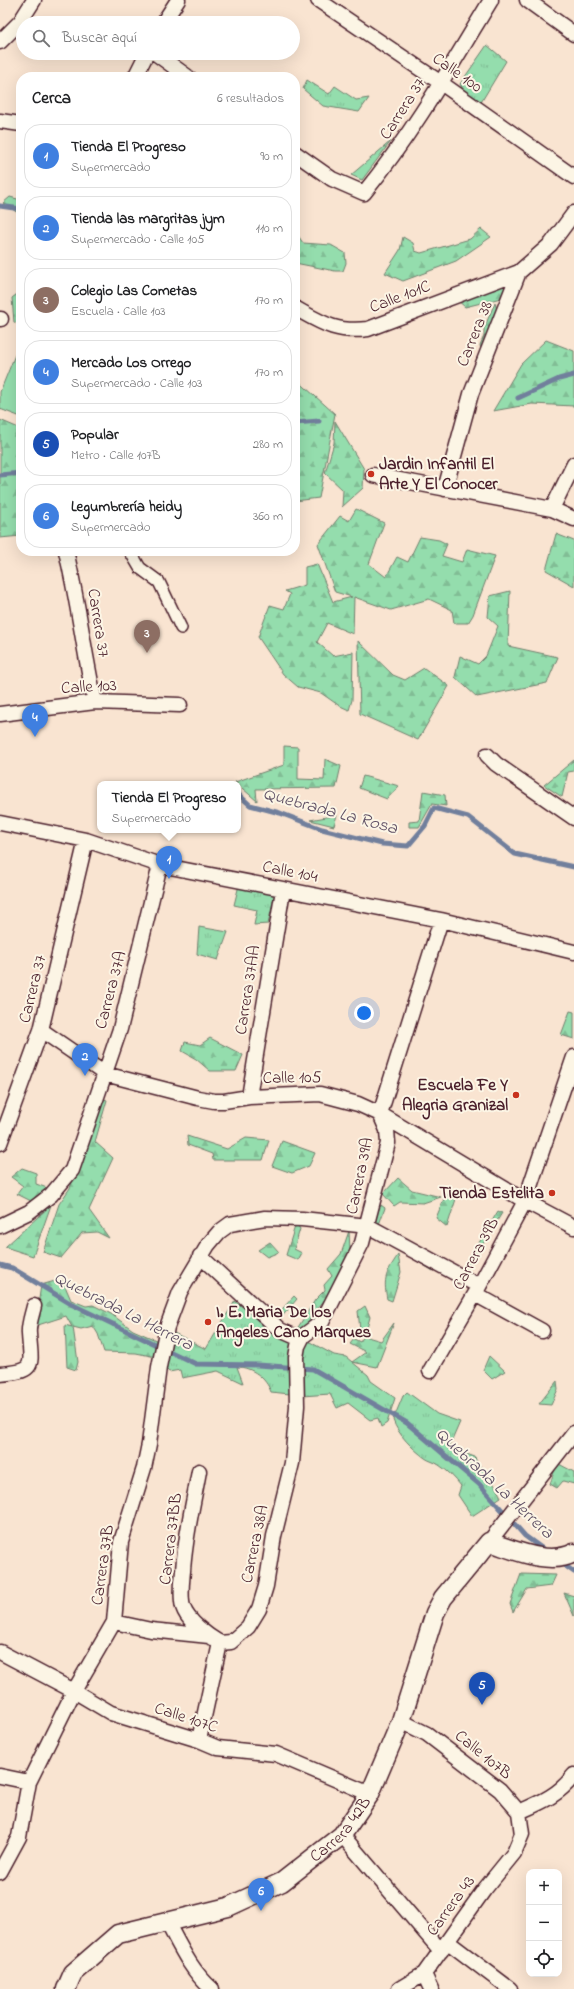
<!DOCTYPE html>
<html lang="es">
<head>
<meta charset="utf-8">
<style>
  :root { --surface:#fff; --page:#f6f6f6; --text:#202124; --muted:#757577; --line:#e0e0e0; --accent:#c8321e }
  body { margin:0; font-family:"Indie Flower",sans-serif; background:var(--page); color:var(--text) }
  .controls { position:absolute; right:12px; bottom:12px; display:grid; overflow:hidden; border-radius:8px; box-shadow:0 4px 16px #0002 }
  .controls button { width:36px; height:36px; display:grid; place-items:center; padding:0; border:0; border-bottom:1px solid var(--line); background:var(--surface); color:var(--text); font:20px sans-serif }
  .you { position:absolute; left:364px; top:1013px; width:14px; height:14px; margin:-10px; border:3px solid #fff; border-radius:50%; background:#1a73e8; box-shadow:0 0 0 6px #1a73e833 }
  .badge { display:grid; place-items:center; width:26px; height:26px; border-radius:50%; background:var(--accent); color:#fff; font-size:13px; font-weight:700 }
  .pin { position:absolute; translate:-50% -33px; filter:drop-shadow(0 1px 2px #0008) }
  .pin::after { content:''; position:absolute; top:21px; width:14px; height:12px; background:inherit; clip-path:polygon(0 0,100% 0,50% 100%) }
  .popup { position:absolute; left:97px; top:781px; width:144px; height:52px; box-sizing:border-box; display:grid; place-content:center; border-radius:8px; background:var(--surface); filter:drop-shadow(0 1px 3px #0005); font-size:13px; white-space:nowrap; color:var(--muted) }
  .popup b { font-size:15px; color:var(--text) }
  .popup::after { content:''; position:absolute; left:50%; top:100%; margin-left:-8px; border:8px solid transparent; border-top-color:var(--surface) }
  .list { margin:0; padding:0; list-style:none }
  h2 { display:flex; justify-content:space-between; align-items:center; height:52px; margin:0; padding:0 16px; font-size:17px }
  h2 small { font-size:13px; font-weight:400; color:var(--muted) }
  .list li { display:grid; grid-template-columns:26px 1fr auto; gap:12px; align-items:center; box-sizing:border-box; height:64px; margin:0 8px 8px; padding:0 8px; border:1px solid var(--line); border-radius:16px }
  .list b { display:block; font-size:15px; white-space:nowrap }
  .list p { margin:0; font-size:13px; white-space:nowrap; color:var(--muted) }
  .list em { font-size:13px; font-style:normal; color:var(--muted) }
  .icon { flex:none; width:22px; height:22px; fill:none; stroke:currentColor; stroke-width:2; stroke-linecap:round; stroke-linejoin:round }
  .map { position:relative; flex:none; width:574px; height:1989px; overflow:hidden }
  .search { position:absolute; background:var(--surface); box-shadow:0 4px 16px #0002; left:16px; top:16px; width:284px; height:44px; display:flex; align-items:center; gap:10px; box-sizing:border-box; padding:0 14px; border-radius:22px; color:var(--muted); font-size:15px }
  .panel { position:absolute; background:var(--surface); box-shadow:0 4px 16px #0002; left:16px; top:72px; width:284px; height:484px; border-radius:16px }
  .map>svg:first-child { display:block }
</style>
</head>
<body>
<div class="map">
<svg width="574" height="1989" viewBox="0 0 574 1989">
  <defs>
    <pattern id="forest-firs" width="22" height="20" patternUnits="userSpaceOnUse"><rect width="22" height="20" fill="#94ddad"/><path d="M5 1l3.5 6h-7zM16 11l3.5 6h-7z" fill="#81bd95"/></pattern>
    <pattern id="park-tufts" width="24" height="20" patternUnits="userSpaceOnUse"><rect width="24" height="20" fill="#94ddad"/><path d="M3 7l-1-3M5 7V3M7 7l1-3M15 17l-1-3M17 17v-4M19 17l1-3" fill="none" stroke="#81bd95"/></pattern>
  </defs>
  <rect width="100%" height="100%" fill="#f9e4d1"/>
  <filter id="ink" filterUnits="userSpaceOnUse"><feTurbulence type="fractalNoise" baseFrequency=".025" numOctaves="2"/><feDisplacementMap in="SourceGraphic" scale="8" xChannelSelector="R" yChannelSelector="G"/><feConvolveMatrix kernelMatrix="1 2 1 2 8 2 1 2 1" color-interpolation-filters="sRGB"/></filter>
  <g filter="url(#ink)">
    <path fill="#94ddad" stroke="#6f7e6c" d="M 21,340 L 21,417 L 0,409 L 0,392 Z"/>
    <path fill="url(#forest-firs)" stroke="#6f7e6c" d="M 391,141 L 362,180 L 351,175 Z
      M 10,197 L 21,200 L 21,215 L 3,203 Z
      M 481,229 L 491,237 L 456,261 L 403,281 L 385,273 L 400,250 L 403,237 L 413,243 L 415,251 L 421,253 L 470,239 Z
      M 295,231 L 303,243 L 331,245 L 345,253 L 346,263 L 343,271 L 335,271 L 295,263 Z
      M 512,280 L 510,286 L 504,289 L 501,298 L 465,307 L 457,300 L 497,289 Z
      M 495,303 L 498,313 L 481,350 L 480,345 L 484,336 L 484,328 Z
      M 546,340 L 574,351 L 574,406 L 532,404 L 493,411 L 521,364 Z
      M 295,378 L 335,414 L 319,498 L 295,501 Z
      M 0,420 L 21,429 L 21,536 L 0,538 Z
      M 335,421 L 364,469 L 363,488 L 342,507 L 343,490 L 325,473 L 334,443 Z
      M 356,509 L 384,523 L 369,564 L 386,577 L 397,557 L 408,562 L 420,537 L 439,540 L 447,544 L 442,556 L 462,562 L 467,549 L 495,556 L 473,615 L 468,623 L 454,623 L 452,610 L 429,599 L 391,610 L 354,597 L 353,634 L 327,623 L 317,642 L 333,656 L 353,652 L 352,700 L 349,710 L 338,705 L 321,693 L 298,687 L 283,674 L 258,637 L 270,605 L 284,609 L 290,594 L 285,591 L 305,585 L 305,567 L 317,564 L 333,602 L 352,597 L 335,592 L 318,544 L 340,516 L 349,521 Z
      M 556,534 L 574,541 L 574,586 L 546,570 Z
      M 510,591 L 508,646 L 558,657 L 547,683 L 477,697 L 455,677 L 460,656 L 478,664 L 486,656 L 498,626 L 488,617 L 490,596 Z
      M 358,641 L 393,675 L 405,680 L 424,668 L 449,686 L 418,740 L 360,714 Z
      M 284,746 L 298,747 L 298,779 L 324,780 L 325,759 L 341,766 L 336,788 L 256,789 L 257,801 L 235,782 L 284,765 Z
      M 574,760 L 574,771 L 568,772 L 562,797 L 544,785 Z
      M 363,776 L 399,786 L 387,799 L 359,788 Z
      M 423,791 L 445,795 L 446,806 L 432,804 L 419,827 L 409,827 L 409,822 L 419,821 Z
      M 337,815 L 334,826 L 310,820 Z
      M 570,1011 L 574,1012 L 574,1039 L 561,1035 Z
      M 210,1038 L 243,1055 L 236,1071 L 210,1071 L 196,1059 L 182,1051 L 185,1042 L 200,1045 Z
      M 101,1098 L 107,1100 L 95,1142 L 113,1158 L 89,1210 L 109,1238 L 97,1232 L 82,1233 L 61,1258 L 43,1252 L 59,1204 L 70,1188 Z
      M 187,1136 L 227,1149 L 246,1138 L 269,1140 L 263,1160 L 213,1160 L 212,1154 L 188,1145 Z
      M 282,1141 L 315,1153 L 309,1166 L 292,1173 L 272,1166 Z
      M 22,1168 L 36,1173 L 36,1184 L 50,1189 L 20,1212 L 31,1201 L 17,1194 L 23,1186 L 11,1177 Z
      M 398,1178 L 412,1190 L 441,1197 L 423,1203 L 400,1202 L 394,1206 L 383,1194 Z
      M 446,1194 L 456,1199 L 447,1227 L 436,1218 Z
      M 51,1205 L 33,1256 L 5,1247 Z
      M 381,1205 L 385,1208 L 378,1227 L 434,1262 L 433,1271 L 401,1251 L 371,1227 Z
      M 498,1211 L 502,1213 L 460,1281 L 458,1278 Z
      M 296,1223 L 300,1229 L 294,1249 L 302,1253 L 298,1260 L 286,1255 Z
      M 349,1231 L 350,1250 L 333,1289 L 311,1317 L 304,1333 L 297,1329 L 315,1300 L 325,1290 L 324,1285 L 332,1276 L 328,1269 L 341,1254 Z
      M 270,1242 L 279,1252 L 267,1257 L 258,1250 Z
      M 398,1255 L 401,1272 L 392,1301 L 387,1299 C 383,1278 386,1273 398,1255 Z
      M 62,1279 L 71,1300 L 86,1306 L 93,1305 L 111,1314 L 133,1330 L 156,1340 L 156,1357 L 136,1353 L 104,1352 L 98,1334 L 93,1326 L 81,1329 L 73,1327 L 78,1362 L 76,1370 L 67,1367 L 65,1325 L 72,1327 L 66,1316 L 35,1326 L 41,1285 Z
      M 294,1296 L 297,1299 L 280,1319 L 287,1328 L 276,1320 L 276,1316 Z
      M 365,1306 L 370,1317 L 366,1332 L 360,1330 L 358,1311 Z
      M 394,1323 L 377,1367 L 352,1362 L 366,1352 L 350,1344 L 354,1339 L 360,1342 L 364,1336 L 381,1341 Z
      M 489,1356 L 505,1371 L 492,1379 L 483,1370 Z
      M 557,1381 L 558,1389 L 551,1405 L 539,1404 Z
      M 557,1463 L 574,1472 L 574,1484 L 563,1481 L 557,1488 L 550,1484 Z
      M 521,1574 L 556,1575 L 551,1586 L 527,1589 L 513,1612 L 510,1604 Z
      M 564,1593 L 574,1596 L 574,1616 Z"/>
    <path fill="url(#park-tufts)" stroke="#6f7e6c" d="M 487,45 L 506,61 L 480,104 L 471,103 L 460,84 Z
      M 307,80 L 329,94 L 335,86 L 356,100 L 369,98 L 359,112 L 323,106 L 303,89 Z
      M 21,291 L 21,325 L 14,322 L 12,298 Z
      M 239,885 L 275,894 L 268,924 L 254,925 L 257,910 L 234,905 Z
      M 199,927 L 228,932 L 218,960 L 197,954 Z
      M 235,1301 L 271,1330 L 295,1342 L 290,1394 L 271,1392 C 266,1378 252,1367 237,1367 L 243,1383 L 218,1371 L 182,1378 L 180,1370 L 169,1372 L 165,1368 L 170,1331 L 206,1349 Z
      M 308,1341 L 334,1355 L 346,1357 L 368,1375 L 371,1381 L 395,1398 L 387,1423 L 381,1427 L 378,1418 L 370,1420 L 348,1403 L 337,1408 L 330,1394 L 302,1396 L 301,1342 Z
      M 407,1392 L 437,1414 L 460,1422 L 450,1445 L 458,1451 L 475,1457 L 477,1463 L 488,1473 L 501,1497 L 472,1516 L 458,1495 L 461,1486 C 455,1478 448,1471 439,1465 C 435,1462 429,1461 425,1458 C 413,1449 398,1435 393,1420 L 403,1396 Z"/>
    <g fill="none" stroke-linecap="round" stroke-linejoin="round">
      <path stroke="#717f9c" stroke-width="5" d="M 0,206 L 21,209
        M 518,398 L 559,379 L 574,375
        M 295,423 L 319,421
        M 0,475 L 21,473
        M 238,794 L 250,805 L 280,813 L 322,829 L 382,844 L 408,846 L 425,826 L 434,808 L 468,817 L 515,854 L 574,867
        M 0,1265 L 12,1268 L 73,1305 L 196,1364 L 258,1365 L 313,1369 L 407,1423 L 479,1484 L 525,1536 L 547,1552
        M 560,1562 L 574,1572"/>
      <defs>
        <path id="pedestrian" d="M 130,551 L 140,568 L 159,582 L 181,628"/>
        <path id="minor" d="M 318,0 L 441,83 L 574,177
          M 527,0 L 574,34
          M 163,23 L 178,0
          M 0,42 L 20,22 L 34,0
          M 155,53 L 188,77
          M 135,77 L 147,53
          M 0,121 L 21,124
          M 295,153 L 332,179 L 364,193 C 413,133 451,66 491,0
          M 295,308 C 322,323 336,333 368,329 L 519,272
          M 0,319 L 1,319
          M 373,475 L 552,509 L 574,464
          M 445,489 L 471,394 L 519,272 L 551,244 L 574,213
          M 552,509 L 574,519
          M 66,551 C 78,601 84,652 95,702
          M 0,714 L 95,702 L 180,705
          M 487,755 L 496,764 L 574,818
          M 0,823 L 86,840 L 160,865 L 441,920 L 574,952
          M 41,1030 L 105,1074 L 198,1098 L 214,1101 L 224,1101 L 249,1097 L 320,1094 L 358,1104 L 380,1114 L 525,1201 L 574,1227
          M 249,1097 L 283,890
          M 0,1143 L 41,1030 L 86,840
          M 0,1226 L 29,1212 L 51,1195 L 72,1170 L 120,1029 L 160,865
          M 200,1256 L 280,1330 L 296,1337 L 303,1336
          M 475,1294 L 542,1331
          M 430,1371 L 475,1294 L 525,1201 L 574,1057
          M 0,1374 C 37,1371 31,1366 29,1334 C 28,1325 32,1315 34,1306
          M 199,1471 C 193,1505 185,1537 183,1571 C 182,1582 180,1596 183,1607 C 188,1622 208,1636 220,1643
          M 489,1542 L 574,1433
          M 114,1622 L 151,1630 L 209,1636
          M 220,1643 L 231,1642 L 248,1627 L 259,1609 L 266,1586 L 274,1536 L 292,1463 L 297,1406 L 296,1357 L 298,1346 L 303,1336 L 322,1322 L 362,1243 L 388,1143 L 387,1130 L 380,1114 L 441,920
          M 0,1652 L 74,1691 L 111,1713 L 199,1740 L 218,1748 L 276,1754 L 370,1794
          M 199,1740 L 220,1643
          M 0,1776 L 29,1782
          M 519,1812 C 542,1802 559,1795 574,1775
          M 342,1835 L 441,1951
          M 0,1872 L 19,1837 L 29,1782 L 74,1691 L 114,1622 L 121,1542 L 144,1468 L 149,1444 L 159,1367 L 167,1327 L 180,1292 L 208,1245 L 219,1232 L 230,1224 L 265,1218 L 302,1219 L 368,1226 L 479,1286
          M 167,1922 C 180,1946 191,1971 212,1989
          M 448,1942 L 510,1989
          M 424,1974 L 431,1989
          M 399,1989 L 424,1974 L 484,1890 L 514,1853 L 522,1834 L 519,1812 L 500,1790 L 427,1734 L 401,1721"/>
        <g id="tertiary">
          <path id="s1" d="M 66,1989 L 73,1973 L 118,1934 L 228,1907 L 282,1882 L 342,1835 L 370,1794 L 401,1721 L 435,1613 L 443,1598 L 489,1542 C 515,1550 548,1566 574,1553"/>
        </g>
      </defs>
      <use href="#pedestrian" stroke="#4a1f2b" stroke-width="14"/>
      <use href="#minor" stroke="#4a1f2b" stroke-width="17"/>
      <use href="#tertiary" stroke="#4a1f2b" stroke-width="21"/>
      <use href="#pedestrian" stroke="#fcf5e5" stroke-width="11"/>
      <use href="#minor" stroke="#fcf5e5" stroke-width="14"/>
      <use href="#tertiary" stroke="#fcf5e5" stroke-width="18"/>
    </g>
  </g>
  <g fill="#c8321e" stroke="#fcf5e5" stroke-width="1.5">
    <circle cx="371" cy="474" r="4"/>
    <circle cx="516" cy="1095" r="4"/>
    <circle cx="552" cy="1193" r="4"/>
    <circle cx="208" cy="1322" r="4"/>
  </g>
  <g text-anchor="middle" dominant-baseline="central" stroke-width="4" stroke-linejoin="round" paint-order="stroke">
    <g font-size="17" fill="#4a1f2b" stroke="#fcf5e5">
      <text transform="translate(457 73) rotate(35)">Calle 100</text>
      <text transform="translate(403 109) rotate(-57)">Carrera 37</text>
      <text transform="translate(400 297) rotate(-21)">Calle 101C</text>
      <text transform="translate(475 334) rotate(-68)">Carrera 38</text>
      <text transform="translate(98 623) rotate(81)">Carrera 37</text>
      <text transform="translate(89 687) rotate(-3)">Calle 103</text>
      <text transform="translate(290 872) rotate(11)">Calle 104</text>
      <text transform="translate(33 989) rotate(-76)">Carrera 37</text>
      <text transform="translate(111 990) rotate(-75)">Carrera 37A</text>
      <text transform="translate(248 990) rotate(-81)">Carrera 37AA</text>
      <text transform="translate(292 1078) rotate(-1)">Calle 105</text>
      <text transform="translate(360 1176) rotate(-78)">Carrera 39A</text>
      <text transform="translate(476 1254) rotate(-62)">Carrera 39B</text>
      <text transform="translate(171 1539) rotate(-83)">Carrera 37BB</text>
      <text transform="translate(255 1544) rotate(-78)">Carrera 38A</text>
      <text transform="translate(103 1565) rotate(-82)">Carrera 37B</text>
      <text transform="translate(186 1718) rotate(18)">Calle 107C</text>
      <text transform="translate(483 1755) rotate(39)">Calle 107B</text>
      <text stroke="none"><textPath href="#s1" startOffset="329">Carrera 42B</textPath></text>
      <text transform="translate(451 1906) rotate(-54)">Carrera 43</text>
    </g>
    <g font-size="17" font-weight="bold" fill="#4a1f2b" stroke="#fcf5e5" text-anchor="start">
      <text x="379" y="464">Jardin Infantil El<tspan x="379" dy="20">Arte Y El Conocer</tspan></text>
      <text x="508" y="1085" text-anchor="end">Escuela Fe Y<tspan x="508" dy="20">Alegria Granizal</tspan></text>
      <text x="544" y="1193" text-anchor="end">Tienda Estelita</text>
      <text x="216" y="1312">I. E. Maria De los<tspan x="216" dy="20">Angeles Cano Marques</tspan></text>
    </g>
    <g font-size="18" font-style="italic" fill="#5e4f64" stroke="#fcf5e5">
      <text transform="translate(330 812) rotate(15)">Quebrada La Rosa</text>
      <text transform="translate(123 1312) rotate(27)">Quebrada La Herrera</text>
      <text transform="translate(494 1484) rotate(43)">Quebrada La Herrera</text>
    </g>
  </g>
</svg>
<div class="controls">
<button>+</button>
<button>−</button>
<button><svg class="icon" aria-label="locate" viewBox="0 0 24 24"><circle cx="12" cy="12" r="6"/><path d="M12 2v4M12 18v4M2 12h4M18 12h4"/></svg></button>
</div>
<div class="you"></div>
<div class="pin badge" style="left:169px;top:879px;background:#3f7fe0">1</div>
<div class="popup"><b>Tienda El Progreso</b>Supermercado</div>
<div class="pin badge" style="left:85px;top:1076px;background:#3f7fe0">2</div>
<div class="pin badge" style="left:147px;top:653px;background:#8d6e63">3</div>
<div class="pin badge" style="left:35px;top:737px;background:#3f7fe0">4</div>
<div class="pin badge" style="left:482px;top:1705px;background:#1a4fb4">5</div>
<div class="pin badge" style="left:261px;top:1911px;background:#3f7fe0">6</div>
<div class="search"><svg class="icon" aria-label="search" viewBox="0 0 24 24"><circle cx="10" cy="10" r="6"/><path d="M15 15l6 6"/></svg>Buscar aquí</div>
<section class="panel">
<h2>Cerca<small>6 resultados</small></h2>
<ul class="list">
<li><span class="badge" style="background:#3f7fe0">1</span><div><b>Tienda El Progreso</b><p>Supermercado</p></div><em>90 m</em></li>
<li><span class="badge" style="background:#3f7fe0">2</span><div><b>Tienda las margritas jym</b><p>Supermercado · Calle 105</p></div><em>110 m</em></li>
<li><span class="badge" style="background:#8d6e63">3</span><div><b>Colegio Las Cometas</b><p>Escuela · Calle 103</p></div><em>170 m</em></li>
<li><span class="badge" style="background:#3f7fe0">4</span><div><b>Mercado Los Orrego</b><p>Supermercado · Calle 103</p></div><em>170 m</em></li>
<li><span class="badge" style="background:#1a4fb4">5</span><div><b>Popular</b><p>Metro · Calle 107B</p></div><em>280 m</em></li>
<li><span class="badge" style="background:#3f7fe0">6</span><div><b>Legumbrería heidy</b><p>Supermercado</p></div><em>360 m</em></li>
</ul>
</section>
</div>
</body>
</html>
